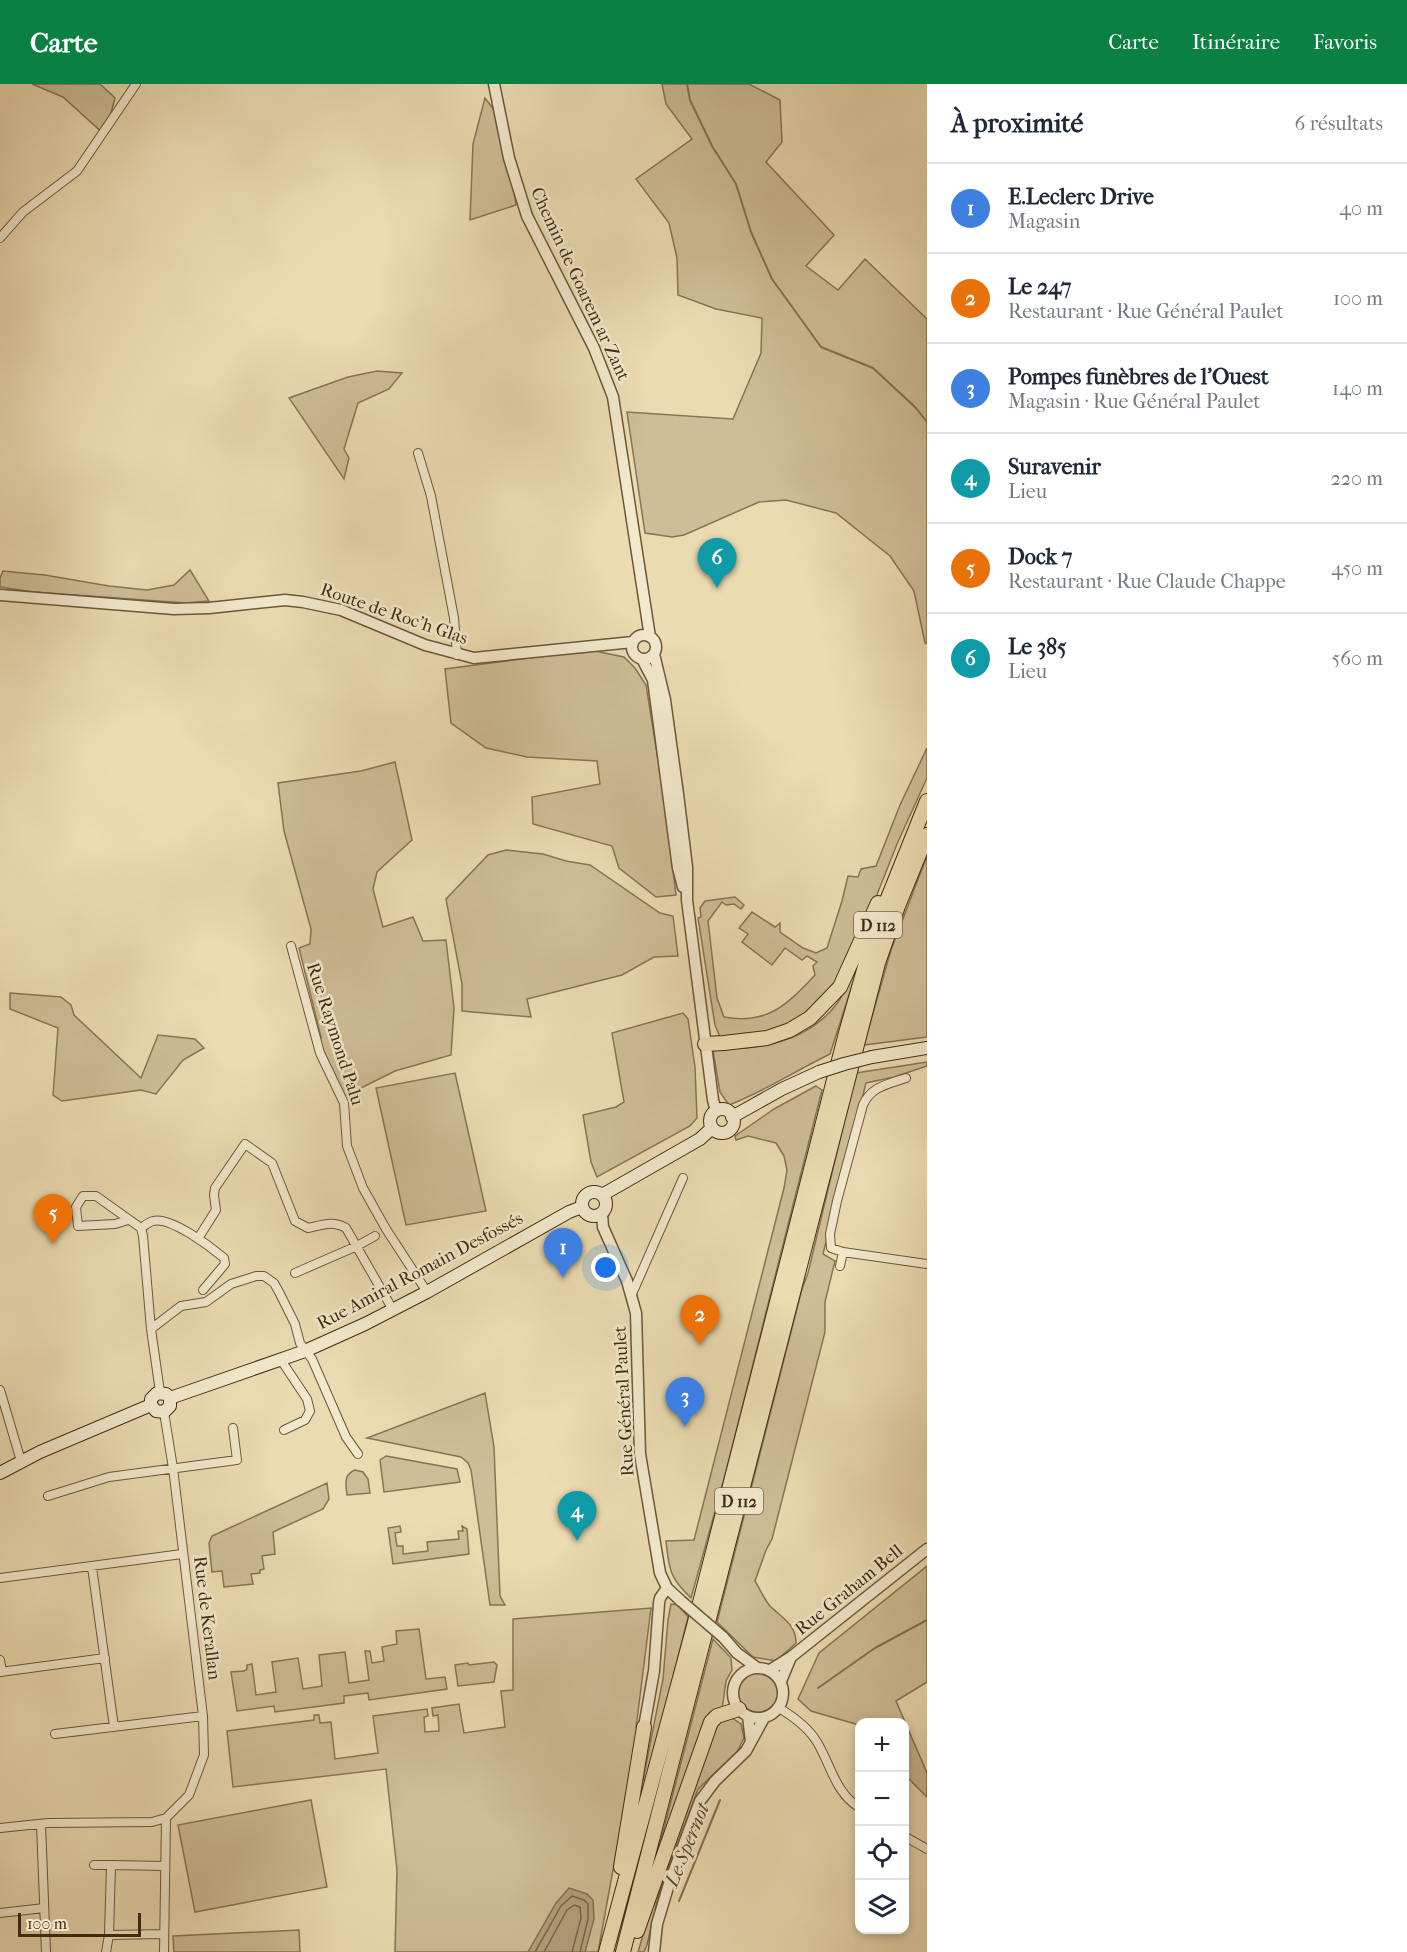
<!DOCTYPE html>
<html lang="fr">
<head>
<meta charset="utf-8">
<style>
  :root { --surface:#fff; --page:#f6f6f7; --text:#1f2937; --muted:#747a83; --line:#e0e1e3; --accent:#0b8043 }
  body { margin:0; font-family:"IM FELL French Canon",serif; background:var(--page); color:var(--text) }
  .controls { position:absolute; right:18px; bottom:18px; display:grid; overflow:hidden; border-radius:12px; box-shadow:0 3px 9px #0003 }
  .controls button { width:54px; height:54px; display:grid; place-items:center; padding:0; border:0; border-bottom:2px solid var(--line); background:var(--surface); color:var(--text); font:30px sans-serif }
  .scale { position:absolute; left:18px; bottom:15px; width:123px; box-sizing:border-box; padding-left:6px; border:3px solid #422b11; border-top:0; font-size:16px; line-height:21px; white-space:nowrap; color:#422b11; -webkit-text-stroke:4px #f2e8cc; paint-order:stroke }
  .you { position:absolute; left:606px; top:1184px; width:21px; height:21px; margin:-15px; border:4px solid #fff; border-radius:50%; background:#1a73e8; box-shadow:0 0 0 9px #1a73e833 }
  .badge { display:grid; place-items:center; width:39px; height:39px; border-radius:50%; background:var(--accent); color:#fff; font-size:20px; font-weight:700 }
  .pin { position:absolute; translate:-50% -50px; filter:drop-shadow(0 2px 3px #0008) }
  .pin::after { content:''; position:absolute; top:32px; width:21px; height:18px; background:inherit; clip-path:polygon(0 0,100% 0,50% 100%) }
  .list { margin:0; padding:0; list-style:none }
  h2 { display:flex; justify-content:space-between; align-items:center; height:78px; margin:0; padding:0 24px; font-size:26px }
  h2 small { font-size:20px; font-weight:400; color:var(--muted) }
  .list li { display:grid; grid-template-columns:39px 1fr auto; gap:18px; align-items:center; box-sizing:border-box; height:90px; padding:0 24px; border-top:2px solid var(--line) }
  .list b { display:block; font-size:22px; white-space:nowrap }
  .list p { margin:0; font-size:20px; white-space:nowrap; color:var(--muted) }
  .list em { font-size:20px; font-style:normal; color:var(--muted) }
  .icon { flex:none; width:33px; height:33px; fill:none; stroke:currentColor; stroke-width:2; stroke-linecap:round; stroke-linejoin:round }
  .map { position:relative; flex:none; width:927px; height:1868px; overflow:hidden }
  header { display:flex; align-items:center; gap:36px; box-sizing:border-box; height:84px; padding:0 30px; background:var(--accent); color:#fff }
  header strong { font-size:28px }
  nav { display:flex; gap:33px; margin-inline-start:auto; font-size:21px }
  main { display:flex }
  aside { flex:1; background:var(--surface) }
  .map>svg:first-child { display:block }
</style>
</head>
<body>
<header>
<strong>Carte</strong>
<nav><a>Carte</a><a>Itinéraire</a><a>Favoris</a></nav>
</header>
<main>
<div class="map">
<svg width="927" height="1868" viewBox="0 0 927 1868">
  <rect width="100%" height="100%" fill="#ebdbb1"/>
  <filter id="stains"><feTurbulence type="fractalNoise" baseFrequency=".00333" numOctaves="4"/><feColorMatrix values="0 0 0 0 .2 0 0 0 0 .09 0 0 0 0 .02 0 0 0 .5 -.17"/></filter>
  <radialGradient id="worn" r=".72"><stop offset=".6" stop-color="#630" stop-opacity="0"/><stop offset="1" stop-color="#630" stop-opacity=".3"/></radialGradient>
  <path fill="#cebd96" stroke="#887454" stroke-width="1.5" d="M 32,0 L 100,0 L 115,14 L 105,51 L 63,13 Z
    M 662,0 L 749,0 L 780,16 L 782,58 L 766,78 L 834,151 L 806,182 L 838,206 L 865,175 L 927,235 L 927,560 L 925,559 L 914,507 L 890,472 L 836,429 L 786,416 L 759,418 L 684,451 L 672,453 L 645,449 L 627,328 L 733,335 L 761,269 L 762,234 L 716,225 L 678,211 L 677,174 L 669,139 L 636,95 L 692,55 L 666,20 Z
    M 485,14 L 504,39 L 516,121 L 470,136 L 473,60 Z
    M 377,287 L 402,289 L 389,305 L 358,319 L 344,365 L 349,374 L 344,395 L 289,314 L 348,293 Z
    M 190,486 L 209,517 L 186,519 L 34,508 L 0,503 L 0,494 L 3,487 L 45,491 L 109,502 L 147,506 L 174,501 Z
    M 590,566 L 624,573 L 635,584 L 646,601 L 664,713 L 676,811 L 656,813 L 619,784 L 612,762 L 533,740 L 532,713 L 600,700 L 597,677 L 527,673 L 486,664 L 451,639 L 445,585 Z
    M 927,664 L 927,694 L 897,760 L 867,836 L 835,902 L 814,925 L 782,944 L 747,952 L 720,953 L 715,941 L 698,834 L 701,833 L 700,824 L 705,817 L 735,813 L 744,821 L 741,825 L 734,820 L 726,821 L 722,818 L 708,837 L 717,914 L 724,933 C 767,941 787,921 815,891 L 813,882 L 817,878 L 807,872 L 802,876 L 785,864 L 772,881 L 742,858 L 748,850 L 739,844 L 752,828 L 775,843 L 780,839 L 780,848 L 803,864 L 816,869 L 827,864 L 842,817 L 848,792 L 858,793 L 861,785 L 876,782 L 900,721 Z
    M 395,678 L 412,756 L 377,788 L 373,805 L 383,843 L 413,833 L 423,857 L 446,856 L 454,924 L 451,971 L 395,987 L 339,1015 L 318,967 L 321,953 L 299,864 L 310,860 L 311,845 L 284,747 L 278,699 L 361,687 Z
    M 506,766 L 543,770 L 566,777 L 590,781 L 660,829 L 673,832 L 678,872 L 654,873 L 622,891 L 527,915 L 531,933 L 462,927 L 462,900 L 446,815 L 488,771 Z
    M 927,772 L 927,953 L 864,961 L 891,866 Z
    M 855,879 L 859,880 L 830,970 C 797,986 763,1008 729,1021 L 720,1008 L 713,966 L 718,964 C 762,966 807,957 836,921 C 845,910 850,892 855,879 Z
    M 10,909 L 61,913 L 71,921 L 74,931 L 141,994 L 158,951 L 195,955 L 204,964 L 183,976 L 156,1010 L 141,1006 L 62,1017 L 53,1011 L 58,944 L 10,925 Z
    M 683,929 L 688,935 L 695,983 L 697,1034 L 690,1042 L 597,1093 L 591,1078 L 583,1031 L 616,1023 L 624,1018 L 612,949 Z
    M 927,978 L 927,982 L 894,993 L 866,999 L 823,1170 L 835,1177 L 825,1218 L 825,1248 L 772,1455 L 766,1466 L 755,1497 C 760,1505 764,1515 770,1522 C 782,1534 796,1540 796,1559 L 776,1577 L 753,1573 L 717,1538 L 802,1205 L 808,1189 L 856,989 Z
    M 455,989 L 486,1127 L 406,1141 L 376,1004 Z
    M 816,1002 L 822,1006 L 724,1395 L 691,1514 C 670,1494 669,1486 666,1457 L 694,1456 L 784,1104 L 787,1086 L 784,1072 L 776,1059 L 748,1052 L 736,1056 L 735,1052 L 774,1025 Z
    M 485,1309 L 494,1363 L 500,1512 L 505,1521 L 490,1521 L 471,1386 L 468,1379 L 461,1373 L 367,1354 Z
    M 386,1372 L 457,1385 L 460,1398 L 384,1408 L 380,1376 Z
    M 355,1386 L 363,1388 L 368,1395 L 370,1409 L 347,1411 C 346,1400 343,1391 355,1386 Z
    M 327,1399 L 329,1415 L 323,1425 L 273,1448 L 275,1470 L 262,1472 L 264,1485 L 260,1486 L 260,1489 L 251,1490 L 253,1500 L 224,1503 L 222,1487 L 212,1488 L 209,1459 L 212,1452 Z
    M 400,1442 L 401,1448 L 395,1449 L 397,1462 L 403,1462 L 403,1470 L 428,1467 L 427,1458 L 459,1455 L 458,1447 L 463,1447 L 462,1442 L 467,1445 L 469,1470 L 393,1480 L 388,1444 Z
    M 927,1482 L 927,1598 L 896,1617 L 927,1689 L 927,1713 L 905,1691 L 904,1638 L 860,1638 L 859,1641 L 811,1627 L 798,1615 L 819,1569 Z
    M 671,1520 L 678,1521 L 688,1533 L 647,1697 L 643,1696 L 663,1595 L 668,1536 Z
    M 651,1524 L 636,1644 L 639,1645 L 598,1868 L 395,1868 L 397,1786 L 386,1685 L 233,1703 L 227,1647 L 314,1636 L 314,1631 L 319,1631 L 320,1639 L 331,1638 L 335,1675 L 378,1669 L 373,1632 L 427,1625 L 428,1632 L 424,1633 L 425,1648 L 439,1647 L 438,1631 L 433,1632 L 432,1624 L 459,1620 L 464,1649 L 505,1643 L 501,1607 L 513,1606 L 513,1535 Z
    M 419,1545 L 426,1595 L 445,1593 L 447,1605 L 369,1616 L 368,1609 L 344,1612 L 344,1619 L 275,1628 L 274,1622 L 237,1627 L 231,1588 L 244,1587 L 247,1585 L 247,1581 L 252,1580 L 256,1611 L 276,1608 L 272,1578 L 298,1574 L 303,1605 L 322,1602 L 319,1571 L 345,1568 L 349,1599 L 369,1596 L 365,1567 L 370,1567 L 372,1579 L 384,1577 L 382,1563 L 397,1560 L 396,1547 Z
    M 713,1555 L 731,1574 L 732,1586 L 726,1597 L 722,1626 L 654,1783 Z
    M 494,1578 L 497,1581 L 494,1598 L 458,1602 L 455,1581 L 468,1579 L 469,1581 Z
    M738 1609a21 21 0 1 1 42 0a21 21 0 1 1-42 0Z
    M 732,1634 L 741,1640 L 744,1654 L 737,1668 L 698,1705 L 659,1809 L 647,1861 L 644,1868 L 638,1868 L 656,1807 L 709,1664 L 713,1643 L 718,1637 Z
    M 311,1716 L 327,1803 L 195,1828 L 178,1741 Z
    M 299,1846 L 300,1868 L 174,1868 L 173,1852 Z"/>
  <path fill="#b29f7b" stroke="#857151" stroke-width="1.5" d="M 569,1804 L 587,1810 L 593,1816 L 594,1835 L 585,1868 L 528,1868 L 556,1819 Z"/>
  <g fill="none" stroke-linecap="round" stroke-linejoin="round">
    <path stroke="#7a6546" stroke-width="1.5" d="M 535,1868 L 561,1822 L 572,1812 L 584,1816 L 588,1820 L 588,1835 L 580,1868
      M 544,1868 L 567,1826 L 574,1821 L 580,1823 L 581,1834 L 572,1868"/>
    <path stroke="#857151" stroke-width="2" d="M 687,0 L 690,16 L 712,62 L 736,100 L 751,148 L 772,195 L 821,263 L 873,284 L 915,323 L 927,338
      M 818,1604 L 875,1564 L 927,1536
      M 679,1817 L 720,1716"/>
    <defs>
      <path id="minor" d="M 0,154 L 23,128 L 77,87 L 136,0
        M 418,369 L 431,412 L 454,534 L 457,571
        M 291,862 L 320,969 L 344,1019 L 347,1062 L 363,1104 L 386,1145 L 427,1208
        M 128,1136 L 115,1140 L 78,1142 L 76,1123 L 83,1112 L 96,1112 L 141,1144 L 143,1152 L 151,1245 L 160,1308
        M 141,1144 C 144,1142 149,1138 153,1137 C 170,1132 211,1163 224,1174 L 225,1180 L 203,1206
        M 199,1153 L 216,1126 L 214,1111 L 215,1104 L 245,1060 L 272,1079 L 295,1137 L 308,1144 C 322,1141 333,1136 346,1144 L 393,1226
        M 843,1168 L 831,1164 L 830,1150 L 837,1117 L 863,1021 C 871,1002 889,1000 906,994
        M 840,1182 L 843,1168 L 927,1180
        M 295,1189 L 357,1162 L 375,1152
        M 632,1210 L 683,1094
        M 151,1245 L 181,1222 L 206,1218 L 231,1200 L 256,1192 L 264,1192 L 274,1199 L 279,1208 L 295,1240 L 300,1259 L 312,1275 L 346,1353 L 358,1370
        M 281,1276 L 307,1315 L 310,1327 L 305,1336 L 284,1346
        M 0,1306 L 21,1377
        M 48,1412 L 109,1393 L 237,1376 L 233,1344
        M 92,1483 L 114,1643
        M 0,1494 L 182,1470
        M 0,1576 L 2,1588
        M 0,1588 L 105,1574
        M 779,1624 C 794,1633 808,1643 817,1658 C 831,1681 835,1709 860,1724
        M 55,1650 L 203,1632
        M 41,1740 L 46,1868
        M 0,1744 L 48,1739 L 152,1738 L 166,1734 L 189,1711 L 204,1671 L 203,1632 L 173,1384 L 164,1328
        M 904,1752 L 927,1765
        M 94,1781 L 111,1781
        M 0,1829 L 44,1824
        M 109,1851 L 164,1850
        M 106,1868 L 109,1851 L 111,1781 L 165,1782
        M 164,1868 L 166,1734"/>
      <path id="tertiary" d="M 494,0 L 509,74 L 527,132 L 594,264 L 613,313 L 650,553
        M 0,511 L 174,525 L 209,524 L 285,516 L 303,518 L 341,526 L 425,561 L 474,574 L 633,558
        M632 563a12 12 0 1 1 24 0a12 12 0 1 1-24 0Z
        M 654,570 L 665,616 L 678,710 L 687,783 L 687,816 L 713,1016 L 716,1027
        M 642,575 L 653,596 L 678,784 L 683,803
        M 602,1130 L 603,1143 L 627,1197 L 636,1229 L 640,1370 L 660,1489 L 667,1504 L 681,1517
        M 723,1553 L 737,1569 L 756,1583
        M733 1609a25 25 0 1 1 50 0a25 25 0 1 1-50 0Z
        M 770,1586 L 791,1573 L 927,1465
        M 781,1597 L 791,1573
        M 748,1632 L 751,1658
        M 644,1643 L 654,1587 L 659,1519 L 660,1514 L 667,1504
        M 654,1868 L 657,1840 L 669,1800 L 700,1717 L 715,1697 L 746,1667 L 764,1634"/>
      <path id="secondary" d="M 872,973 L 927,964
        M710 1037a12 12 0 1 1 24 0a12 12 0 1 1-24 0Z
        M 732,1033 L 782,1005 L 819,988
        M582 1120a12 12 0 1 1 24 0a12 12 0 1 1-24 0Z
        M 602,1111 L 700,1055 L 712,1044
        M 170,1314 L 305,1267 L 365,1240 L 427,1208 L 569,1128 L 582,1123
        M 151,1321 L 156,1327 L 164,1328 L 170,1322 L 170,1314
        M 151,1321 L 151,1315 L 157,1309 L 166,1310 L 170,1314
        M 0,1389 L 40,1368 L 151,1321"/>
      <path id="trunk" d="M 705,960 L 724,959 L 767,954 L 790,946 L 810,934 L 840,903 L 878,819
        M 621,1783 L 644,1643
        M 637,1847 L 711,1638 L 717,1632 L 739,1625
        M 606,1868 L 694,1542 L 846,949 L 868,872 L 886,819 L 927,717
        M 623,1868 L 878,879 L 898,822 L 927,751"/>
    </defs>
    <use href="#minor" stroke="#6c5739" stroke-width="10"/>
    <use href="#tertiary" stroke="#6c5739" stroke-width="13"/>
    <use href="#secondary" stroke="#422b11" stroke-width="14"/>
    <use href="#trunk" stroke="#422b11" stroke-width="16"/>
    <use href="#minor" stroke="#f2e8cc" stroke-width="8"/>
    <use href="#tertiary" stroke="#f2e8cc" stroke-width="10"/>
    <use href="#secondary" stroke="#f2e8cc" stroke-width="12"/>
    <use href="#trunk" stroke="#ebdbb1" stroke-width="14"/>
    <defs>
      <path id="tertiary-bridge" d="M 681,1517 L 723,1553"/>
      <path id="secondary-bridge" d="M 819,988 L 844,980 L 872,973"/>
    </defs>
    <use href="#tertiary-bridge" stroke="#6c5739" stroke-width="13" stroke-linecap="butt"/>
    <use href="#secondary-bridge" stroke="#422b11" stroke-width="14" stroke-linecap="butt"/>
    <use href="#tertiary-bridge" stroke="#f2e8cc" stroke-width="10"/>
    <use href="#secondary-bridge" stroke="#f2e8cc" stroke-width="12"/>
  </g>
  <g text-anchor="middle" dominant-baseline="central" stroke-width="5" stroke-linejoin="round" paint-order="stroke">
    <g fill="#f2e8cc" stroke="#776449" stroke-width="1.5">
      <rect x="854" y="828" width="48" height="26" rx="4.5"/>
      <rect x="715" y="1404" width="48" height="26" rx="4.5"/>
    </g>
    <g font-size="16" font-weight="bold" fill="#422b11">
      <text x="878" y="841">D 112</text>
      <text x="739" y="1417">D 112</text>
    </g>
    <g font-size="18" fill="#422b11" stroke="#f2e8cc">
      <text transform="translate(580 200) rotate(65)">Chemin de Goarem ar Zant</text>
      <text transform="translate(394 530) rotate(19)">Route de Roc'h Glas</text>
      <text transform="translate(335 950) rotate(72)">Rue Raymond Palu</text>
      <text transform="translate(420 1187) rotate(-28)">Rue Amiral Romain Desfossés</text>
      <text transform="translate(624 1317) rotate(-93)">Rue Général Paulet</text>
      <text transform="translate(849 1506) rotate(-39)">Rue Graham Bell</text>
      <text transform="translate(207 1534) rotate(83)">Rue de Kerallan</text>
    </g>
    <g font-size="20" font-style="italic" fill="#5e482c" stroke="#f2e8cc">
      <text transform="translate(687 1761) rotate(-68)">Le Spernot</text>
    </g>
  </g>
  <rect width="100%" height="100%" filter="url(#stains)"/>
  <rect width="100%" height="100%" fill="url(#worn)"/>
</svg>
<div class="controls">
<button>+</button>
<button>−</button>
<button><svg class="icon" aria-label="locate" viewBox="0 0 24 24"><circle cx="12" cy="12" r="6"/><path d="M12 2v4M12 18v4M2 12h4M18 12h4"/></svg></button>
<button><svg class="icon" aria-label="layers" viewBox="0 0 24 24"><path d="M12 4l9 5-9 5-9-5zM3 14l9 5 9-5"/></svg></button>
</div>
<div class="scale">100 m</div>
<div class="you"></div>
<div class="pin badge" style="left:563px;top:1194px;background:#3f7fe0">1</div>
<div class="pin badge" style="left:700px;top:1261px;background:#e8710a">2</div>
<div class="pin badge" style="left:685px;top:1343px;background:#3f7fe0">3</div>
<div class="pin badge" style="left:577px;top:1457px;background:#0f9aa8">4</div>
<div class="pin badge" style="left:53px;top:1160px;background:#e8710a">5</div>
<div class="pin badge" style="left:717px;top:504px;background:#0f9aa8">6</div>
</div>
<aside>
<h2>À proximité<small>6 résultats</small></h2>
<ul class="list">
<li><span class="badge" style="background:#3f7fe0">1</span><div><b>E.Leclerc Drive</b><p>Magasin</p></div><em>40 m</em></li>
<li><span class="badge" style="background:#e8710a">2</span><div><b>Le 247</b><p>Restaurant · Rue Général Paulet</p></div><em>100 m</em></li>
<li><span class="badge" style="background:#3f7fe0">3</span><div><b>Pompes funèbres de l'Ouest</b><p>Magasin · Rue Général Paulet</p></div><em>140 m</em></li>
<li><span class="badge" style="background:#0f9aa8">4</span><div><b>Suravenir</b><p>Lieu</p></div><em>220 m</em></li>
<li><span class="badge" style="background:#e8710a">5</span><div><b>Dock 7</b><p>Restaurant · Rue Claude Chappe</p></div><em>450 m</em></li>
<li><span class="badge" style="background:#0f9aa8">6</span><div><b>Le 385</b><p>Lieu</p></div><em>560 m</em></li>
</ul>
</aside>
</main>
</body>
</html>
